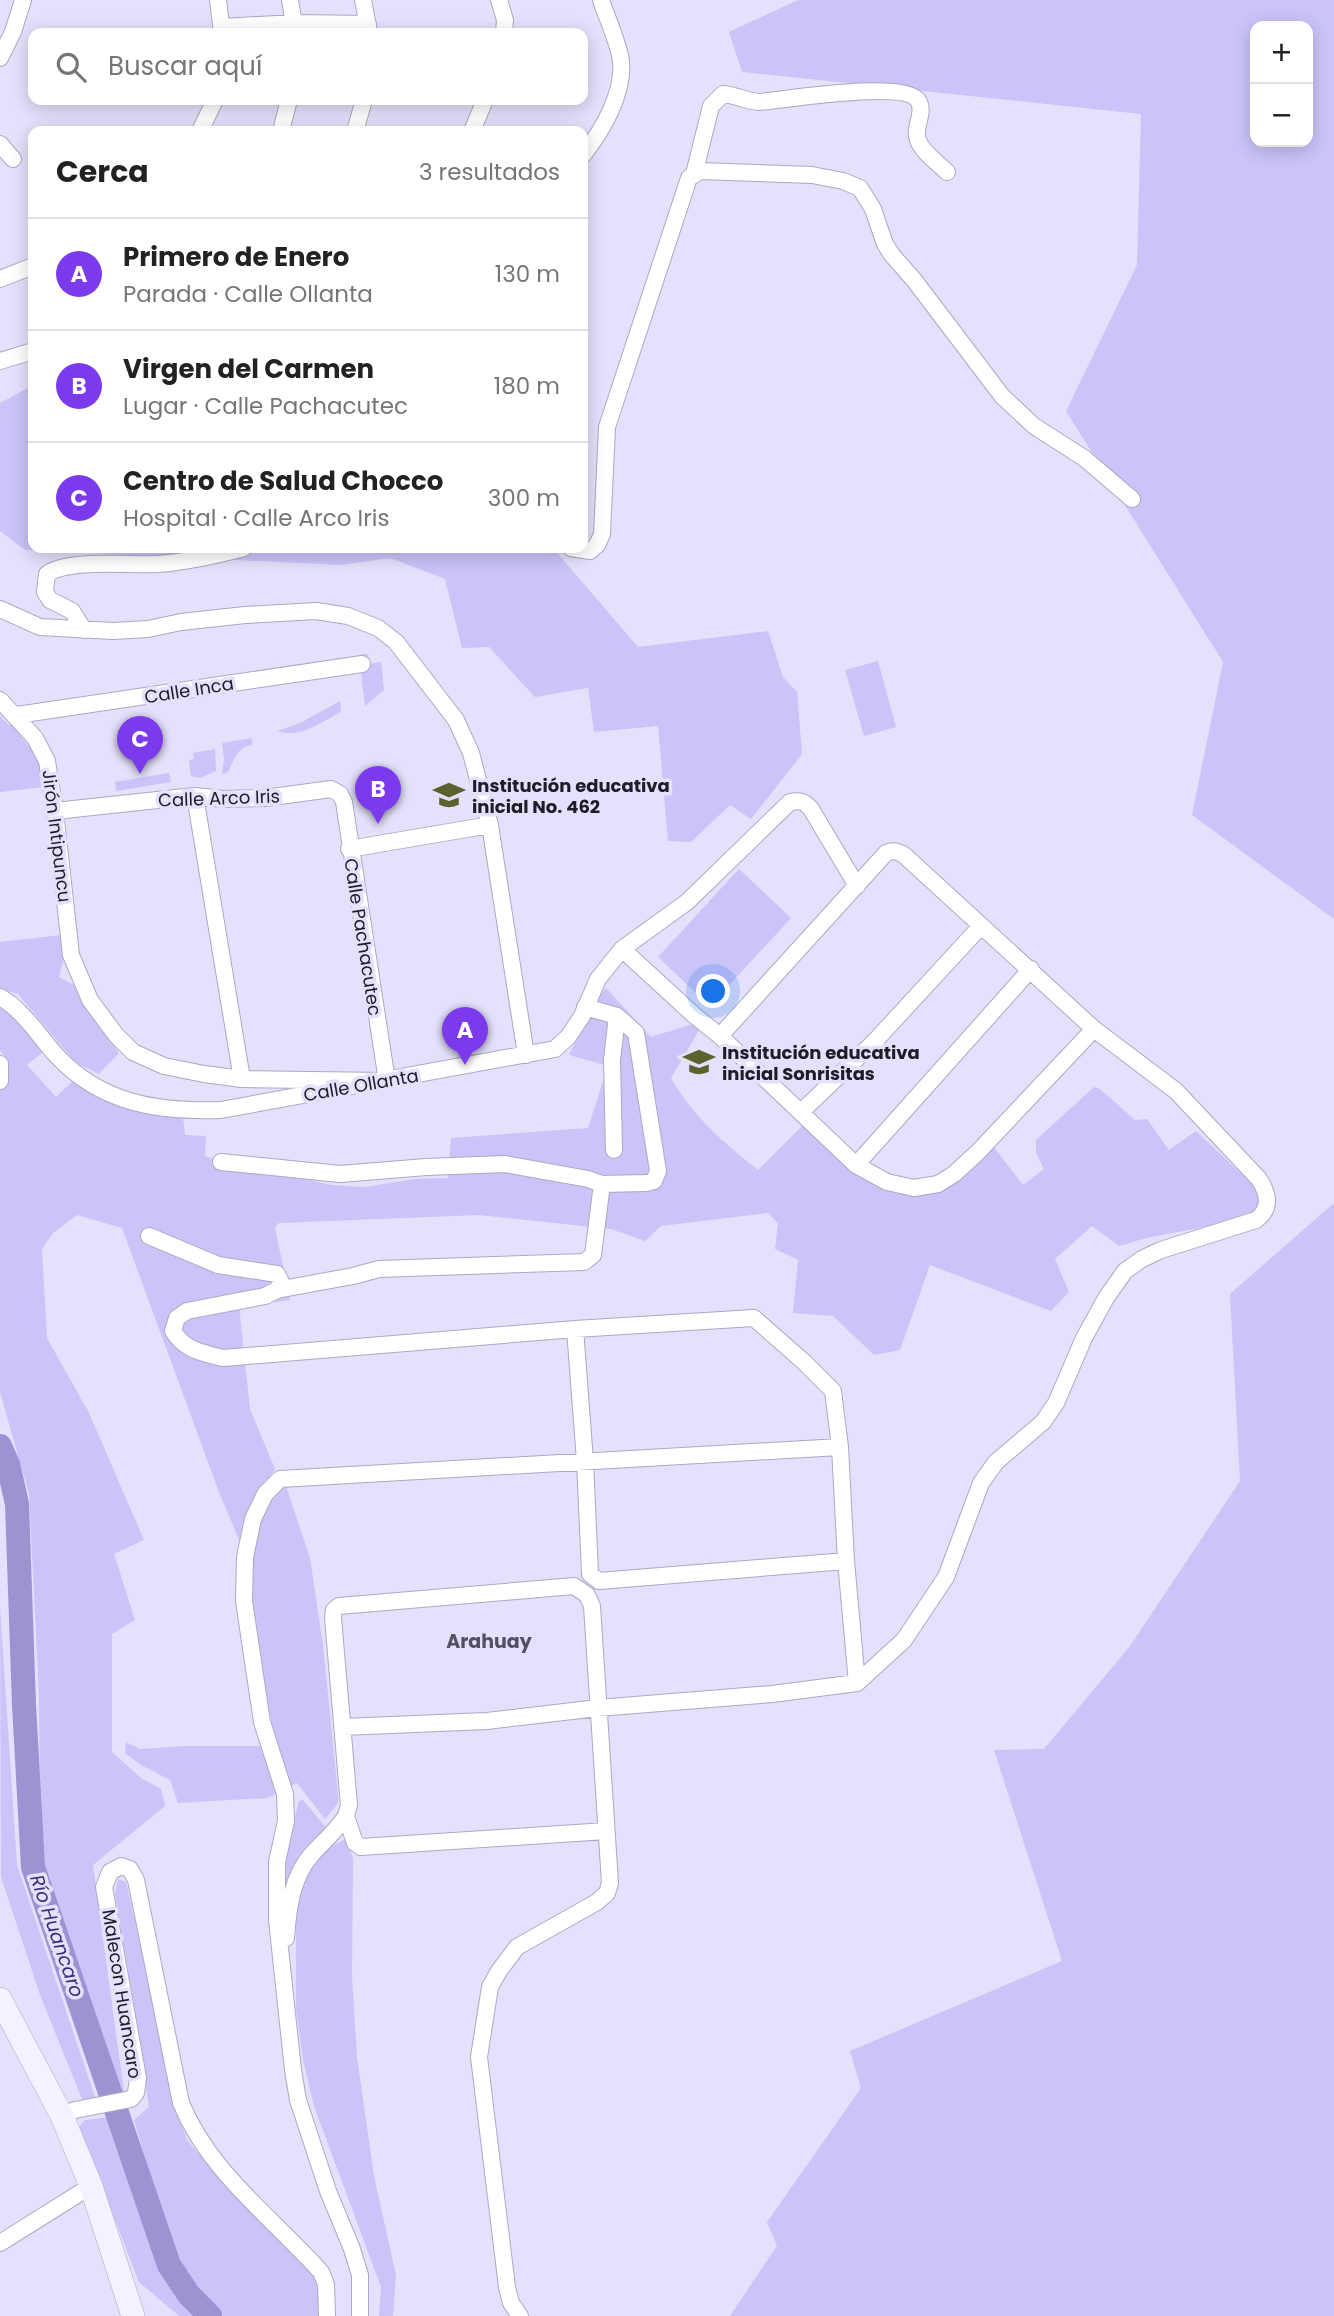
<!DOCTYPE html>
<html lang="es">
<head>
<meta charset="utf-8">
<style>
  :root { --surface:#fff; --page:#f2f2f2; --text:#222; --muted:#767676; --line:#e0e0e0; --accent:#7c3aed }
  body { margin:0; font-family:Poppins,sans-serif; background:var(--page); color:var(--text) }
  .controls { position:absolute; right:21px; top:21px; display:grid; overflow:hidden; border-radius:14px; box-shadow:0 4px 18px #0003 }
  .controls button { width:63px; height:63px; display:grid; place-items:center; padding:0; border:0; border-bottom:2px solid var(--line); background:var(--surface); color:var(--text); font:35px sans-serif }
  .you { position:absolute; left:714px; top:992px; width:24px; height:24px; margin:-18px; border:5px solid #fff; border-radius:50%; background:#1a73e8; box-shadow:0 0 0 10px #1a73e833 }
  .badge { display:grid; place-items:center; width:46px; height:46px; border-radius:50%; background:var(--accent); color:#fff; font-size:23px; font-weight:700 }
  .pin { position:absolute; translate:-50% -58px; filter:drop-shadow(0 2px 4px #0008) }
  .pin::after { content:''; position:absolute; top:37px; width:24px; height:21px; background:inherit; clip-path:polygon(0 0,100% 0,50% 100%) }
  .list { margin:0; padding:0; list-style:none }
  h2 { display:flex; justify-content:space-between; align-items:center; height:91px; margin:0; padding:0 28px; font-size:30px }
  h2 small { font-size:23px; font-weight:400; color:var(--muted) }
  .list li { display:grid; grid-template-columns:46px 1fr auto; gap:21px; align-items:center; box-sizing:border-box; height:112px; padding:0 28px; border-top:2px solid var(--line) }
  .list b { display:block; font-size:26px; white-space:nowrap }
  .list p { margin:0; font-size:23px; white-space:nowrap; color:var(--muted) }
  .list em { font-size:23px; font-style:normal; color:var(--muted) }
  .icon { flex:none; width:38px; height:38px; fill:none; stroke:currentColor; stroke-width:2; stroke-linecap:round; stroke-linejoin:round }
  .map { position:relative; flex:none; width:1334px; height:2316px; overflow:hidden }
  .search { position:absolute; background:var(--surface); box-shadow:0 4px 18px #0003; left:28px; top:28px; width:560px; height:77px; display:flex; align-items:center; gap:18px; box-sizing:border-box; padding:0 24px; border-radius:14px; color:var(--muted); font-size:26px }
  .panel { position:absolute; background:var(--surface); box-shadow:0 4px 18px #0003; left:28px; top:126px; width:560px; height:427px; border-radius:14px }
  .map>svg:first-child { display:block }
</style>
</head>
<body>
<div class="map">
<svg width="1334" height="2316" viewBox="0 0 1334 2316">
  <rect width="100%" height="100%" fill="#e3e1fb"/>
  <path fill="#cac4f9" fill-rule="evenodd" d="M 798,0 L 1334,0 L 1334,919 L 1192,815 L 1223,662 L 1066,411 L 1137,265 L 1141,114 L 742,72 L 729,32 ZM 1255,26 L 1308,26 L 1308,142 L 1255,142 Z
    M 33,385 L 33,548 L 553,548 L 638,647 L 768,631 L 783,677 L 797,692 L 802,754 L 751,819 L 730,805 L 691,842 L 668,841 L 658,726 L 594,732 L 588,688 L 535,697 L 489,647 L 462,648 L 445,579 L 390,558 L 341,565 L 25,550 L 0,531 L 0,403 Z
    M 361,654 L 368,654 L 369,664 L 381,662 L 384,690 L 365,706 L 360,664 L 362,664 Z
    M 878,661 L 896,727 L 864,736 L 845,670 Z
    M 340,701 L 341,712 C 321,722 300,739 277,731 L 300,723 Z
    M 0,716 L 9,725 L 11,724 L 40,760 L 43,787 L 0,792 Z
    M 252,738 L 252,745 C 237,746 234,761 228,772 L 222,774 L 224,759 L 222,743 Z
    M 215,749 L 216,771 L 200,778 L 191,776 L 189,760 L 194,759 L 193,753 Z
    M 169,773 L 171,782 L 116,791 L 115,782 Z
    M 739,869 L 791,918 L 710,1006 L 658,957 Z
    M 61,935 L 66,952 L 59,977 L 81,989 L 89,1010 L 119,1053 L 99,1074 L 75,1062 L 18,994 L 0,989 L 0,942 Z
    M 606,988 L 651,1037 L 705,1020 L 671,1078 C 695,1119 722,1141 758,1170 L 803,1125 L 835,1153 L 911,1186 L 955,1175 L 993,1146 L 1023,1185 L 1044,1169 L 1036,1153 L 1036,1140 L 1094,1087 L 1100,1089 L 1135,1120 L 1147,1119 L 1169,1150 L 1196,1131 L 1253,1185 L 1259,1196 L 1260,1208 C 1231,1226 1195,1228 1162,1235 C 1148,1237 1133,1242 1119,1246 L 1092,1226 L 1055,1259 L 1069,1292 L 1051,1311 L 930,1265 L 900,1350 L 874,1355 L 833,1316 L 793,1313 L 798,1260 L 775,1249 L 778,1223 L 768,1213 L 661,1226 L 645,1241 L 611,1229 L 479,1215 L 279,1223 L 275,1228 L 290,1300 L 239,1306 L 250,1409 L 275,1469 L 255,1497 L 242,1547 L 219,1492 L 122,1228 L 77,1215 L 53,1233 L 42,1249 L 47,1338 L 89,1413 L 144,1540 L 114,1554 L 135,1620 L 112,1634 L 112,1752 L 141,1778 L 161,1789 L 165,1806 L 93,1865 L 125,2099 L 119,2101 L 45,1874 L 40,1840 L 39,1695 L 29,1494 L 0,1392 L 0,1087 L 6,1059 L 0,1050 L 0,1005 L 47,1049 L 27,1065 L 56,1097 L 76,1078 L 182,1109 L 185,1135 L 206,1136 L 205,1156 L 245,1171 L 280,1174 L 332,1185 L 365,1187 L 416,1179 L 448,1178 L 451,1138 L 588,1128 L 608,1066 L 569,1055 L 598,997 Z
    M 1334,1203 L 1334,2316 L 730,2316 L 777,2246 L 767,2222 L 861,2088 L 850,2051 L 1062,1961 L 994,1750 L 1044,1749 L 1130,1646 L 1240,1481 L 1230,1294 Z
    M 284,1480 L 310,1558 L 323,1645 L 338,1795 L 338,1803 L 325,1819 L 297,1783 L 289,1787 C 267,1708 238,1606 257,1524 C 259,1516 265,1508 269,1501 C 273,1492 277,1485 284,1480 Z
    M 0,1607 L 17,1865 L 96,2100 L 82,2099 L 40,1995 L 1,1877 Z
    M 126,1742 L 140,1749 L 185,1746 L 260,1746 L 280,1792 L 267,1798 L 178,1803 L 170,1780 L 141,1765 L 125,1753 Z
    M 303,1800 L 328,1830 L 278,1920 L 278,1882 L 299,1801 Z
    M 347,1838 L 353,1859 L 352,1977 L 357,2057 L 374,2176 L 396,2275 L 393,2316 L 379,2316 L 381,2287 L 314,2106 L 303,2060 L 296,2008 L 296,1909 L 307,1873 L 323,1851 Z
    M 118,1879 L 126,1882 L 150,1987 L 173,2100 L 187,2140 L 221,2180 L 310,2268 L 318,2288 L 319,2316 L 223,2316 L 199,2292 L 176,2262 L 134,2120 L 149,2107 L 115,1894 Z
    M 110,2117 L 166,2277 L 202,2316 L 179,2316 L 139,2282 L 79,2127 L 85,2120 Z"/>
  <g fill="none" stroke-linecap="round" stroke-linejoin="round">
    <path stroke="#9b93d2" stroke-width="24" d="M 0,1446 L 8,1464 L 17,1504 L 24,1705 L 33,1867 L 169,2265 L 189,2295 L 210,2316"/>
    <defs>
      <path id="street" d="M 218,0 L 222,33
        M 290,0 L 295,31
        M 363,0 L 369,32
        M 499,0 L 505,20 L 504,33
        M 222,27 L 295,23 L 368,24
        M 0,58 L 13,32 L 23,0
        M 200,131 L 215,100
        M 281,131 L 289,100
        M 355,131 L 364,100
        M 472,131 L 485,100
        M 0,144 L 13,159
        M 583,155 C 602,131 624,94 621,62 C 620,46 606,16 601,0
        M 694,174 L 711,106 L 723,94 C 736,95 746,101 759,102 C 784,100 908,79 919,102 C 925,114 913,127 918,140 C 922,152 938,163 947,172
        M 0,279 L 33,266
        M 0,361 L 33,351
        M 571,548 L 590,551 L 597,545 L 602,534 L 607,427 L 689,178 L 700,171 L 812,175 L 843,181 L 860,188 L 873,209 L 885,244 L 892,255 L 914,280 L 1002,396 L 1034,426 L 1084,458 L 1132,499
        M 0,609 L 40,627 L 113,631 L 148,629 L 181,622 L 245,615 L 316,611 L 348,616 L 378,628 L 396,642 L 456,720 L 471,753 L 490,825 L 526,1055
        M 84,630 L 72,611 L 50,600 L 45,592 L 47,574 C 70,558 130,566 159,564 C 187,562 217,555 244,548
        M 0,700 L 35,738 L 47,761 L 55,811 L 71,955 L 90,1000 L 116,1035 L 133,1052 L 164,1066 L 204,1074 L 242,1079 L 387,1081 L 344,802 L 340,794 L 331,789 L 265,798 L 223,799 L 195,796 L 55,811
        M 17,715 L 362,664
        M 195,796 L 242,1079
        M 349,849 L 490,825
        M 622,949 L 695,1016 L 720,1036
        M 0,997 C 24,1011 38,1035 56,1055 C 101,1104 159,1112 221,1110 L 555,1049 L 568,1037 L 582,1016 L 598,979 L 622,949 L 687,902 L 790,802 C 800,800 804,801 811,809 L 857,886
        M 0,1064 L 0,1081
        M 801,1112 L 875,1041 L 981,926
        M 614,1150 L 612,1060 L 617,1016
        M 221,1162 L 340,1174 L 426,1167 L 505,1164 L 588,1179 L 602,1184
        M 856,1165 L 1031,969
        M 149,1236 L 218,1265 L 277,1274 L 281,1282 L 277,1290 L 265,1296 L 187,1311 L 177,1318 L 173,1331 C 184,1350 203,1353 223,1358 L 575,1329 L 754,1318 L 804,1362 L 833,1391 L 840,1447 L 846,1561 L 857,1683
        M 277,1290 L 353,1276 L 379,1269 L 584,1262 L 593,1255 L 602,1184 L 646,1183 L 654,1181 L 658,1171 L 636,1033 L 617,1016 L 585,1007
        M 575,1329 L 585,1461 L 590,1574 L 599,1581 L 846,1561
        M 343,1727 L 487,1721 L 598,1708 L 772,1694 L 857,1683 L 904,1640 L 946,1577 L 981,1483 L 996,1462 L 1043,1422 L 1056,1403 L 1084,1338 L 1106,1298 L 1125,1271 L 1142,1259 L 1161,1250 L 1256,1220 C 1272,1208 1268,1193 1259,1179 L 1176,1091 L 1094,1029 L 904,855 C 897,851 893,850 886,853 L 720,1036 L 856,1165 L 887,1182 L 914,1188 L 938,1184 L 954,1174 L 978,1152 L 1094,1029
        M 286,1938 C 288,1909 292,1876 312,1854 C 326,1839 334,1833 346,1816
        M 62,2116 L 75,2110 L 131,2099 L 136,2093 L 138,2078 L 104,1887 L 110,1872 L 121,1866 L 130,1869 L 136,1880 L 181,2103 C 209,2172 272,2217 321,2272 L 326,2284 L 327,2316
        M 0,2243 L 91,2186
        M 360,2316 L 360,2275 L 352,2249 L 328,2191 L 298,2100 L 293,2070 L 277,1920 L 277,1862 L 286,1821 L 285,1794 L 262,1722 L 244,1601 L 245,1557 L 253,1519 L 265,1494 L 280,1479 L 840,1447
        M 520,2316 L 511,2303 L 507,2287 L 479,2057 L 490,1987 L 499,1971 L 517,1947 L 597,1902 L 607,1893 L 610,1883 L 592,1606 L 587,1595 L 574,1586 L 339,1606 L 334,1610 L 333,1618 L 349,1805 L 346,1816 L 355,1843 L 361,1847 L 606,1831"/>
      <path id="secondary" d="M 0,1999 L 62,2116 L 91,2186 L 133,2316"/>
    </defs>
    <use href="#street" stroke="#aba9c2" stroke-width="18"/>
    <use href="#secondary" stroke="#aba9c2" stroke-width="24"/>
    <use href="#street" stroke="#fff" stroke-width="16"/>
    <use href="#secondary" stroke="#f3f2fe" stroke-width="23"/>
  </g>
  <defs>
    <symbol id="school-bare" viewBox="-9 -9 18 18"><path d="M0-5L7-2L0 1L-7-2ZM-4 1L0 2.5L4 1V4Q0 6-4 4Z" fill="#5d612e" stroke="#e3e1fb" stroke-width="2.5" paint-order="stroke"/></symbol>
  </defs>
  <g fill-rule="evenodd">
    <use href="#school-bare" x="427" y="773" width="44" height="44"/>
    <use href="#school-bare" x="677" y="1040" width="44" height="44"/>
  </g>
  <g text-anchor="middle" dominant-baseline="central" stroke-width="7" stroke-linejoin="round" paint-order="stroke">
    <g font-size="18" fill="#1e1d27" stroke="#e3e1fb">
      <text transform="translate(189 690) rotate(-9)">Calle Inca</text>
      <text transform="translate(219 798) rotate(-2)">Calle Arco Iris</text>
      <text transform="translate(57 836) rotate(83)">Jirón Intipuncu</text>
      <text transform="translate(363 937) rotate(81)">Calle Pachacutec</text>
      <text transform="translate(361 1085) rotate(-10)">Calle Ollanta</text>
      <text transform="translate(122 1994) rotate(81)">Malecon Huancaro</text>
    </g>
    <g font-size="18" font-weight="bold" fill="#1e1d27" stroke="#e3e1fb" text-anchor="start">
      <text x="472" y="785">Institución educativa<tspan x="472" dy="21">inicial No. 462</tspan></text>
      <text x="722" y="1052">Institución educativa<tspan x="722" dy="21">inicial Sonrisitas</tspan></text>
    </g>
    <g font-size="19" font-weight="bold" fill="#525066" stroke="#e3e1fb">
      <text x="489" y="1641">Arahuay</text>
    </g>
    <g font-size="19" font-style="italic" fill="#3e2c77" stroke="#e3e1fb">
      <text transform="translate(57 1936) rotate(71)">Río Huancaro</text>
    </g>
  </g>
</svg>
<div class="controls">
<button>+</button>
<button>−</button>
</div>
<div class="you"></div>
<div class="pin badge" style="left:465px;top:1065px">A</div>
<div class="pin badge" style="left:378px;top:824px">B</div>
<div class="pin badge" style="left:140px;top:774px">C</div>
<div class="search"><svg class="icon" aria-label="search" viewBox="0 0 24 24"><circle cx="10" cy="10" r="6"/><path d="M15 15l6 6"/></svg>Buscar aquí</div>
<section class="panel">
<h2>Cerca<small>3 resultados</small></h2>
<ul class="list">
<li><span class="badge">A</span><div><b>Primero de Enero</b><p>Parada · Calle Ollanta</p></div><em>130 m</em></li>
<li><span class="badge">B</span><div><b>Virgen del Carmen</b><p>Lugar · Calle Pachacutec</p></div><em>180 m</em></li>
<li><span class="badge">C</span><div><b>Centro de Salud Chocco</b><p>Hospital · Calle Arco Iris</p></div><em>300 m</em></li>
</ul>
</section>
</div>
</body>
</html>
